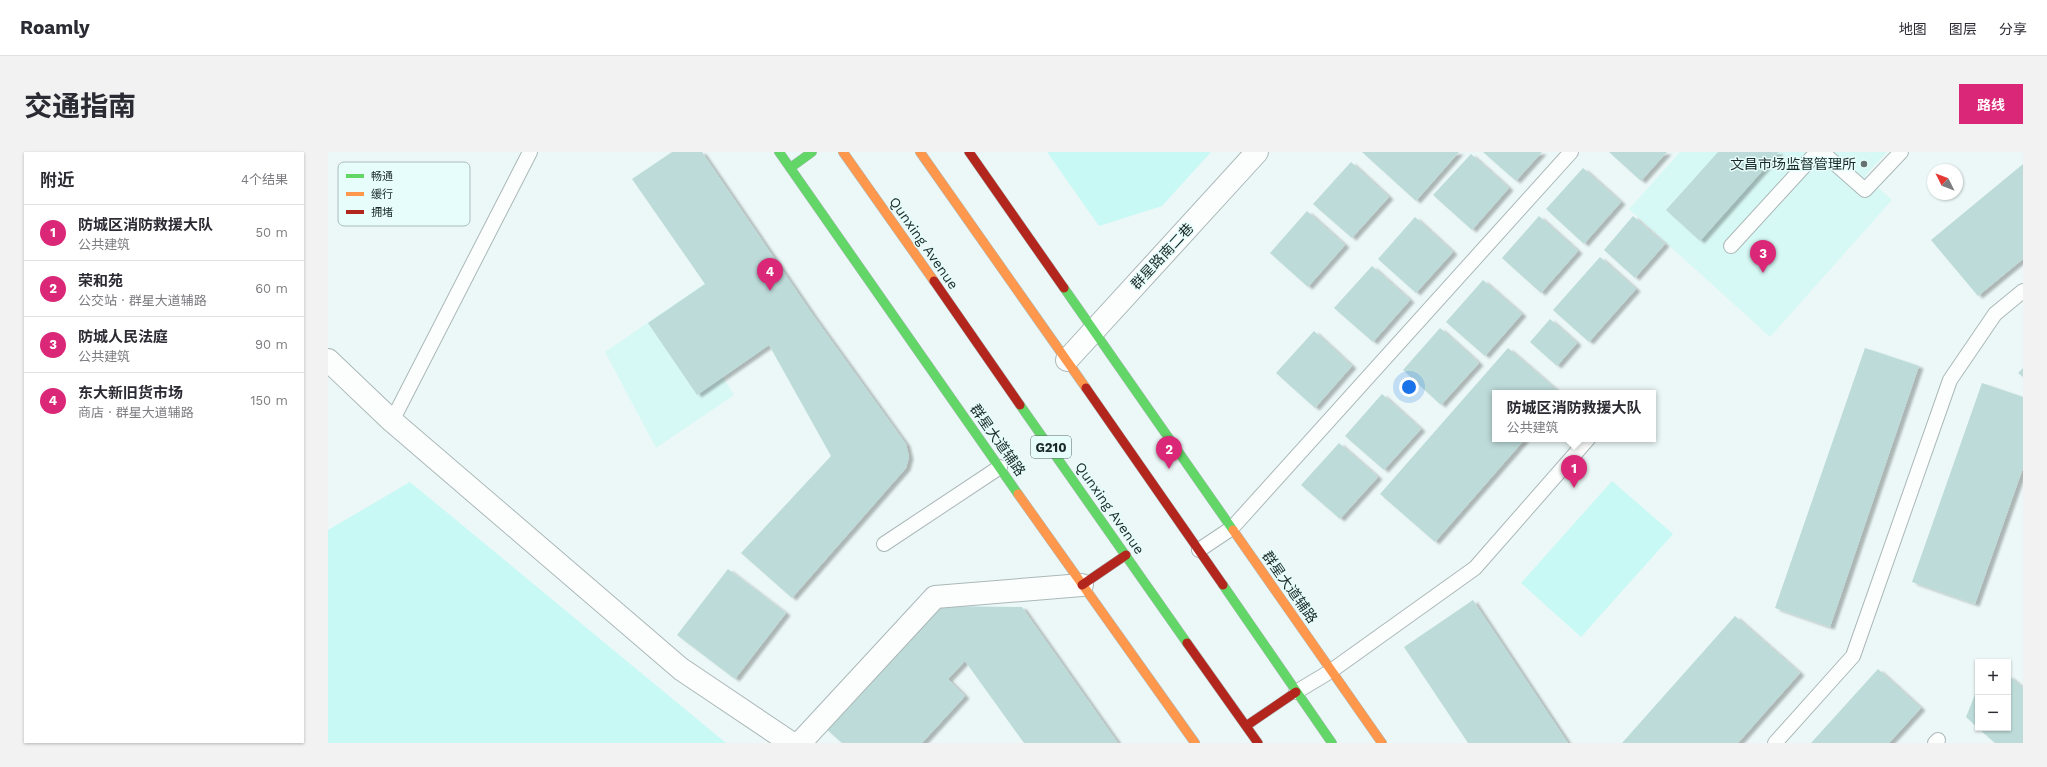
<!DOCTYPE html>
<html lang="zh">
<head>
<meta charset="utf-8">
<style>
  :root { --surface:#fff; --page:#f2f2f3; --text:#2b2b33; --muted:#7c7c81; --line:#e1e1e2; --accent:#db2777 }
  body { margin:0; font-family:"Work Sans","Noto Sans SC",sans-serif; background:var(--page); color:var(--text) }
  .controls { position:absolute; right:12px; bottom:12px; display:grid; overflow:hidden; border-radius:0px; box-shadow:0 1px 3px #0004 }
  .controls button { width:36px; height:36px; display:grid; place-items:center; padding:0; border:0; border-bottom:1px solid var(--line); background:var(--surface); color:var(--text); font:20px sans-serif }
  .compass { position:absolute; left:1599px; top:12px; width:36px; height:36px; border-radius:50%; background:var(--surface); box-shadow:0 1px 3px #0004; rotate:312deg }
  .you { position:absolute; left:1081px; top:235px; width:14px; height:14px; margin:-10px; border:3px solid #fff; border-radius:50%; background:#1a73e8; box-shadow:0 0 0 6px #1a73e833 }
  .badge { display:grid; place-items:center; width:26px; height:26px; border-radius:50%; background:var(--accent); color:#fff; font-size:13px; font-weight:700 }
  .pin { position:absolute; translate:-50% -33px; filter:drop-shadow(0 1px 2px #0008) }
  .pin::after { content:''; position:absolute; top:21px; width:14px; height:12px; background:inherit; clip-path:polygon(0 0,100% 0,50% 100%) }
  .popup { position:absolute; left:1164px; top:238px; width:164px; height:52px; box-sizing:border-box; display:grid; place-content:center; border-radius:0px; background:var(--surface); filter:drop-shadow(0 1px 3px #0005); font-size:13px; white-space:nowrap; color:var(--muted) }
  .popup b { font-size:15px; color:var(--text) }
  .popup::after { content:''; position:absolute; left:50%; top:100%; margin-left:-8px; border:8px solid transparent; border-top-color:var(--surface) }
  .list { margin:0; padding:0; list-style:none }
  h2 { display:flex; justify-content:space-between; align-items:center; height:52px; margin:0; padding:0 16px; font-size:17px }
  h2 small { font-size:13px; font-weight:400; color:var(--muted) }
  .list li { display:grid; grid-template-columns:26px 1fr auto; gap:12px; align-items:center; box-sizing:border-box; height:56px; padding:0 16px; border-top:1px solid var(--line) }
  .list b { display:block; font-size:15px; white-space:nowrap }
  .list p { margin:0; font-size:13px; white-space:nowrap; color:var(--muted) }
  .list em { font-size:13px; font-style:normal; color:var(--muted) }
  .map { position:relative; flex:none; width:1695px; height:591px; overflow:hidden; border-radius:0px }
  header { display:flex; align-items:center; gap:24px; box-sizing:border-box; height:56px; padding:0 20px; background:var(--surface); border-bottom:1px solid var(--line) }
  header strong { font-size:19px }
  nav { display:flex; gap:22px; margin-inline-start:auto; font-size:14px }
  .intro { display:flex; align-items:center; justify-content:space-between; box-sizing:border-box; height:96px; padding:0 24px }
  h1 { margin:0; font-size:28px }
  .button { padding:10px 18px; border-radius:0px; background:var(--accent); color:#fff; font-size:14px; font-weight:700 }
  main { display:flex; gap:24px; padding:0 24px }
  aside { flex:1; background:var(--surface); border-radius:0px; box-shadow:0 1px 3px #0004 }
  .map>svg:first-child { display:block }
</style>
</head>
<body>
<header>
<strong>Roamly</strong>
<nav><a>地图</a><a>图层</a><a>分享</a></nav>
</header>
<div class="intro"><h1>交通指南</h1><a class="button">路线</a></div>
<main>
<aside>
<h2>附近<small>4个结果</small></h2>
<ul class="list">
<li><span class="badge">1</span><div><b>防城区消防救援大队</b><p>公共建筑</p></div><em>50 m</em></li>
<li><span class="badge">2</span><div><b>荣和苑</b><p>公交站 · 群星大道辅路</p></div><em>60 m</em></li>
<li><span class="badge">3</span><div><b>防城人民法庭</b><p>公共建筑</p></div><em>90 m</em></li>
<li><span class="badge">4</span><div><b>东大新旧货市场</b><p>商店 · 群星大道辅路</p></div><em>150 m</em></li>
</ul>
</aside>
<div class="map">
<svg width="1695" height="591" viewBox="0 0 1695 591">
  <defs>
    <filter id="shadow"><feDropShadow dx="4.5" dy="2.5" stdDeviation="1" flood-color="#0004"/></filter>
  </defs>
  <rect width="100%" height="100%" fill="#ebf8f7"/>
  <path fill="#d7f9f5" d="M 1352,0 L 1559,0 L 1537,24 L 1564,48 L 1442,185 L 1301,57 Z
    M 436,91 L 485,163 L 395,225 L 406,243 L 328,296 L 277,200 Z"/>
  <path fill="#c8f9f5" d="M 719,0 L 883,0 L 834,54 L 771,74 Z
    M 1284,329 L 1345,382 L 1253,485 L 1193,431 Z
    M 82,330 L 398,591 L 0,591 L 0,378 Z"/>
  <path fill="#bddbd9" filter="url(#shadow)" d="M 344,0 L 374,0 L 485,163 L 578,292 L 581,305 L 578,316 L 464,446 L 413,401 L 503,304 L 441,193 L 369,243 L 320,171 L 377,132 L 304,27 Z
    M 1034,0 L 1131,0 L 1088,49 Z
    M 1155,0 L 1214,0 L 1188,29 Z
    M 1281,0 L 1339,0 L 1313,29 Z
    M 1390,0 L 1451,0 L 1372,89 L 1338,58 Z
    M 1143,2 L 1181,36 L 1144,78 L 1105,43 Z
    M 1023,10 L 1061,45 L 1024,86 L 985,52 Z
    M 1695,12 L 1695,107 L 1650,144 L 1603,88 Z
    M 1255,16 L 1293,50 L 1256,92 L 1218,57 Z
    M 979,59 L 1017,93 L 980,135 L 942,101 Z
    M 1211,64 L 1250,99 L 1213,141 L 1174,106 Z
    M 1305,64 L 1337,92 L 1307,126 L 1276,98 Z
    M 1087,65 L 1125,100 L 1088,141 L 1050,107 Z
    M 1272,105 L 1308,137 L 1261,190 L 1225,158 Z
    M 1044,114 L 1082,148 L 1045,190 L 1006,156 Z
    M 1155,128 L 1194,162 L 1157,204 L 1118,170 Z
    M 1222,167 L 1249,191 L 1229,214 L 1202,190 Z
    M 1112,176 L 1151,211 L 1113,253 L 1075,218 Z
    M 986,179 L 1024,214 L 987,256 L 948,221 Z
    M 1180,196 L 1232,241 L 1167,241 L 1167,287 L 1197,287 L 1107,390 L 1052,342 Z
    M 1537,196 L 1591,214 L 1502,475 L 1447,456 Z
    M 1695,216 L 1695,225 L 1690,221 Z
    M 1654,231 L 1695,245 L 1695,316 L 1647,452 L 1584,430 Z
    M 1054,242 L 1093,277 L 1056,318 L 1017,284 Z
    M 1011,291 L 1050,325 L 1012,367 L 973,333 Z
    M 400,417 L 458,461 L 407,527 L 349,483 Z
    M 1145,448 L 1240,591 L 1140,591 L 1076,495 Z
    M 608,454 L 694,455 L 790,591 L 696,591 L 637,509 L 620,527 L 637,544 L 594,591 L 514,591 L 496,575 Z
    M 1407,464 L 1472,521 L 1410,591 L 1294,591 Z
    M 1550,517 L 1593,556 L 1561,591 L 1483,591 Z
    M 1680,523 L 1695,536 L 1695,591 L 1667,591 L 1650,576 L 1680,576 Z
    M 1650,535 L 1650,576 L 1638,565 Z"/>
  <g fill="none" stroke-linecap="round" stroke-linejoin="round">
    <defs>
      <path id="lane" d="M 1494,0 L 1537,38 L 1573,0
        M 1403,94 L 1489,0
        M 64,269 L 202,0
        M 556,392 L 672,315
        M 871,398 L 904,376 L 1243,0
        M 968,540 L 1003,519 L 1147,416 L 1260,287
        M 1447,591 L 1525,504 L 1622,228 L 1667,162 L 1695,139
        M 1607,591 L 1610,588"/>
      <path id="street" d="M 0,208 L 64,269 L 353,517 L 463,591
        M 739,208 L 929,0
        M 472,591 L 607,445 L 754,433"/>
      <path id="fast" d="M 451,0 L 690,342
        M 462,16 L 484,0
        M 736,136 L 905,378
        M 692,253 L 859,491
        M 895,433 L 1004,591"/>
      <path id="slow" d="M 515,0 L 606,129
        M 592,0 L 758,236
        M 690,342 L 867,591
        M 905,378 L 1054,591"/>
      <path id="jam" d="M 641,0 L 736,136
        M 606,129 L 692,253
        M 758,236 L 895,433
        M 754,433 L 798,403
        M 859,491 L 930,591
        M 918,574 L 968,540"/>
    </defs>
    <use href="#lane" stroke="#abb8b7" stroke-width="16"/>
    <use href="#street" stroke="#abb8b7" stroke-width="24"/>
    <use href="#fast" stroke="#abb8b7" stroke-width="10"/>
    <use href="#slow" stroke="#abb8b7" stroke-width="10"/>
    <use href="#jam" stroke="#abb8b7" stroke-width="10"/>
    <use href="#lane" stroke="#fcfefe" stroke-width="14"/>
    <use href="#street" stroke="#fcfefe" stroke-width="22"/>
    <use href="#fast" stroke="#63d668" stroke-width="9"/>
    <use href="#slow" stroke="#ff974d" stroke-width="9"/>
    <use href="#jam" stroke="#b3261e" stroke-width="9"/>
  </g>
  <circle fill="#647271" stroke="#e6fdfb" stroke-width="1.5" cx="1536" cy="12" r="4"/>
  <g text-anchor="middle" dominant-baseline="central" stroke-width="3" stroke-linejoin="round" paint-order="stroke">
    <rect fill="#e6fdfb" stroke="#586968" stroke-width="1" x="703" y="284" width="40" height="22" rx="3"/>
    <g font-size="13" font-weight="bold" fill="#1b2a29">
      <text x="723" y="295">G210</text>
    </g>
    <g font-size="14" fill="#1b2a29" stroke="#e6fdfb" text-anchor="end">
      <text x="1528" y="12">文昌市场监督管理所</text>
    </g>
    <g font-size="14" fill="#1b2a29" stroke="#e6fdfb">
      <text transform="translate(596 91) rotate(55)">Qunxing Avenue</text>
      <text transform="translate(834 104) rotate(-47)">群星路南二巷</text>
      <text transform="translate(670 288) rotate(55)">群星大道辅路</text>
      <text transform="translate(782 356) rotate(55)">Qunxing Avenue</text>
      <text transform="translate(962 435) rotate(55)">群星大道辅路</text>
    </g>
  </g>
  <rect x="10" y="10" width="132" height="64" rx="6" fill="#e6fdfb" stroke="#a9bebc" stroke-width="1"/>
  <rect x="18" y="22" width="18" height="4" fill="#63d668"/>
  <rect x="18" y="40" width="18" height="4" fill="#ff974d"/>
  <rect x="18" y="58" width="18" height="4" fill="#b3261e"/>
  <g font-size="11" fill="#1b2a29">
    <text x="43" y="28">畅通</text>
    <text x="43" y="46">缓行</text>
    <text x="43" y="64">拥堵</text>
  </g>
</svg>
<div class="controls">
<button>+</button>
<button>−</button>
</div>
<svg class="compass" viewBox="-18 -18 36 36"><path d="M0-13l5 13h-10z" fill="#e53935"/><path d="M0 13l5-13h-10z" fill="#7c7c81"/></svg>
<div class="you"></div>
<div class="pin badge" style="left:1246px;top:336px">1</div>
<div class="popup"><b>防城区消防救援大队</b>公共建筑</div>
<div class="pin badge" style="left:841px;top:317px">2</div>
<div class="pin badge" style="left:1435px;top:121px">3</div>
<div class="pin badge" style="left:442px;top:139px">4</div>
</div>
</main>
</body>
</html>
